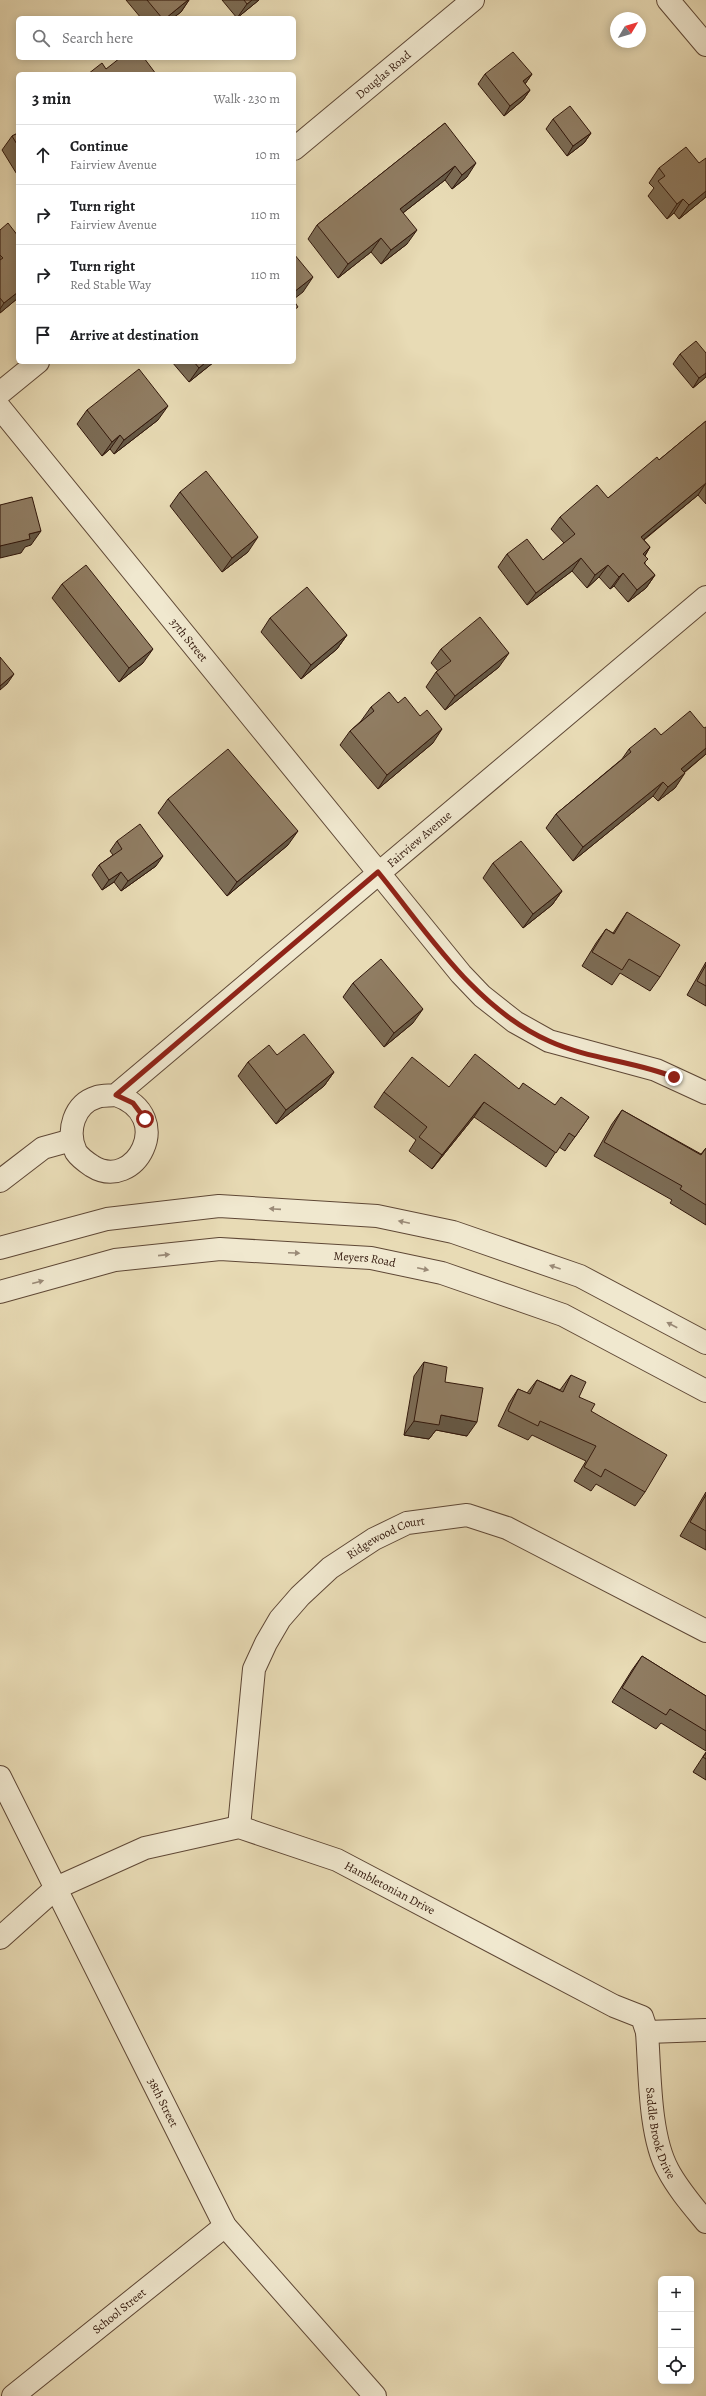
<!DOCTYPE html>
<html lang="en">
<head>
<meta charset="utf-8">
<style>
  :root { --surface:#fff; --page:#f2f2f2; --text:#202124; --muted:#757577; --line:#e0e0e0 }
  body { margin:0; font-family:Alegreya,serif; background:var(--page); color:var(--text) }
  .controls { position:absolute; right:12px; bottom:12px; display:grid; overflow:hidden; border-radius:6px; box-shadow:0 2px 10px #0003 }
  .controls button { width:36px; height:36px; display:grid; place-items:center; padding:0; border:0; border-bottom:1px solid var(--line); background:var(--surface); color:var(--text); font:20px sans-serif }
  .compass { position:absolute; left:610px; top:12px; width:36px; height:36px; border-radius:50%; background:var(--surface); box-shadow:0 2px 10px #0003; rotate:52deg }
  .stop { position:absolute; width:12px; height:12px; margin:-9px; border:3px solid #8f2418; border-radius:50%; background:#fff }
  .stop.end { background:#8f2418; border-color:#fff; box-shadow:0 1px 4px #0008 }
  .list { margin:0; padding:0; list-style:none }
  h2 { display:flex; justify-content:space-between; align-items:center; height:52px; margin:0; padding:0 16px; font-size:17px }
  h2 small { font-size:13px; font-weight:400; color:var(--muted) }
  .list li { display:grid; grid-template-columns:26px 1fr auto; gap:12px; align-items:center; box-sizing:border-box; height:60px; padding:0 16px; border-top:1px solid var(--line) }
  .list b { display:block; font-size:15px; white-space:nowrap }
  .list p { margin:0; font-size:13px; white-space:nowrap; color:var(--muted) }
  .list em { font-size:13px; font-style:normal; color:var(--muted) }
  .icon { flex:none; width:22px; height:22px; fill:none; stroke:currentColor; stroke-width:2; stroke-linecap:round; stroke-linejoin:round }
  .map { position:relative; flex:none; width:706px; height:2396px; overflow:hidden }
  .search { position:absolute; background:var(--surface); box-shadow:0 2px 10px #0003; left:16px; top:16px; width:280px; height:44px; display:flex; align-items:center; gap:10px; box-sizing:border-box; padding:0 14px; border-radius:6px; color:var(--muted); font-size:15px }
  .panel { position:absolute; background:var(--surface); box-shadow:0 2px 10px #0003; left:16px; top:72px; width:280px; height:292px; border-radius:6px }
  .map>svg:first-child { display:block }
</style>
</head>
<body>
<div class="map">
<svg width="706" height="2396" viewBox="0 0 706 2396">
  <rect width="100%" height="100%" fill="#e8dbb5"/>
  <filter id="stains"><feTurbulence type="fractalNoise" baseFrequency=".005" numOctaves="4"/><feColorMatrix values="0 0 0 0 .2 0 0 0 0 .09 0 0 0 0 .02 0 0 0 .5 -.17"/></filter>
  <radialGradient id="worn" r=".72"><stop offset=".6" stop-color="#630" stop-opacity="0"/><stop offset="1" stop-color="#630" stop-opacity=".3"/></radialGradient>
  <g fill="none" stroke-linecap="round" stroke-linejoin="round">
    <defs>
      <g id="minor">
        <path d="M 668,0 L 706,45"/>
        <path id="s1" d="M 294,149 L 473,0"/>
        <path d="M 0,393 L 38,362"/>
        <path id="s2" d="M 0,408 L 378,872 L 461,974 L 482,996 L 515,1022 L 549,1041 L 656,1070 L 706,1093"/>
        <path id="s3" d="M 116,1095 C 177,1116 135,1193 92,1166 C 86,1162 80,1158 76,1152 C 66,1131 74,1104 97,1097 C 103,1095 110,1096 116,1095 L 706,597"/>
        <path d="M 0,1181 L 43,1148 L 72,1140"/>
        <path d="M 0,1248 L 107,1219 L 219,1206 L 377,1216 L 453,1232 L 580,1276 L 706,1343"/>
        <path id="s4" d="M 0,1292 L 115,1260 L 220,1249 L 371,1258 L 442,1273 L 563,1315 L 706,1391"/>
        <path id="s5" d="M 0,1777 L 225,2226 L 375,2396"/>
        <path id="s6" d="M 239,1827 L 254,1669 L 266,1643 L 280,1619 L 300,1596 L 330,1568 L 374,1539 L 407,1523 L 467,1515 L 507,1528 L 706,1631"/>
        <path id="s7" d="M 0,1938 L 56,1888 L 145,1848 L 239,1827 L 337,1860 L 614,2006 L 642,2017 L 647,2032 C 650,2072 649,2136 668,2170 C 678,2189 692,2205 706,2222"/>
        <path d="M 647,2032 L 706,2030"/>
        <path id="s8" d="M 13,2396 L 225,2226"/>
      </g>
    </defs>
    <use href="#minor" stroke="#5f4836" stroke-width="24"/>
    <use href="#minor" stroke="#f0e8cf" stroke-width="22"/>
  </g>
  <path fill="#7c6c55" stroke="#31170b" d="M 126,0 L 189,0 L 181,12 L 173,18 L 141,18 Z
    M 222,0 L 259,0 L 237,18 Z
    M 485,74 L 532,74 L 525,84 L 530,90 L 523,100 L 504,116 L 478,84 Z
    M 553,119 L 591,133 L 584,143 L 567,156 L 546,129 Z
    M 445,123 L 467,177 L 452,189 L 445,180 L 403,213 L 407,244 L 381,264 L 371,252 L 338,278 L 308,239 L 317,225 Z
    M 18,133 L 18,176 L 2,150 L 12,136 Z
    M 659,168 L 706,197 L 679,219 L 674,213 L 667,219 L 648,196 L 654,188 L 649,183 Z
    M 0,230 L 18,298 L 0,313 Z
    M 706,353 L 706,377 L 693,388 L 673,364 L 680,354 Z
    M 172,362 L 214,362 L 189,382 Z
    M 87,410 L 158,420 L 114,454 L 110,449 L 102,456 L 77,424 Z
    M 706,421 L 706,504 L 698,495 L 644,540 L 650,547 L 645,556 L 645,564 L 655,575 L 646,588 L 628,602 L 614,586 L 610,589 L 599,577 L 587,588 L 572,571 L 527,605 L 498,567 L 507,554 L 543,560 L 564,543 L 551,529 L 560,517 L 608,498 L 659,460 Z
    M 180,492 L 248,552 L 222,572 L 170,506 Z
    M 62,584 L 143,663 L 119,682 L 52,598 Z
    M 270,618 L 347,635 L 337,649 L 301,679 L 261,632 Z
    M 441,649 L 499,667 L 445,710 L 426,687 L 436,672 L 438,671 L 431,663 Z
    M 398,703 L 433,743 L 378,789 L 340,745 L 350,731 L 361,721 L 371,707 Z
    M 661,735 L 706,754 L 684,773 L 675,788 L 658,801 L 653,796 L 573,861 L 546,828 L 556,814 L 622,759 L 629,749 Z
    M 168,799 L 288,845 L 227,896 L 158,813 Z
    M 117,841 L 156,866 L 121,891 L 114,882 L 102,890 L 92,875 L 99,865 L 113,855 L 110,851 Z
    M 493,863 L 562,891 L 552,905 L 523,928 L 483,878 Z
    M 627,912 L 660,977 L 650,991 L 620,973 L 612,985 L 582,966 L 596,943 L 606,929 L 613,933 Z
    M 706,962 L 706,1006 L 687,995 Z
    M 353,983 L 413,1023 L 384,1047 L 343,997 Z
    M 277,1055 L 334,1072 L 324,1086 L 276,1124 L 238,1076 L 248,1062 Z
    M 449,1087 L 519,1089 L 555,1105 L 589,1117 L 565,1151 L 559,1147 L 546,1167 L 474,1117 L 432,1169 L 409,1151 L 416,1140 L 374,1107 L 384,1092 Z
    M 622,1110 L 701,1154 L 706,1148 L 706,1225 L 670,1203 L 672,1200 L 594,1156 L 612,1124 Z
    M 424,1362 L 445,1382 L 467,1436 L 436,1430 L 429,1439 L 404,1435 L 414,1376 Z
    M 571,1375 L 579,1397 L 591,1411 L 645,1492 L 635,1506 L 596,1484 L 591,1491 L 574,1481 L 586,1461 L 532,1435 L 528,1440 L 498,1426 L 509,1403 L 518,1389 L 527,1393 L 537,1380 L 560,1390 Z
    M 706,1492 L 706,1550 L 680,1536 Z
    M 642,1656 L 706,1696 L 706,1751 L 661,1723 L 656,1729 L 612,1702 L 632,1670 Z
    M 706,1752 L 706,1780 L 693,1772 Z"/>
  <path fill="#655845" stroke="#31170b" d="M 188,0 L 189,0 L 181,12 L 173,18 L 166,18 Z
    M 252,0 L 259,0 L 237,18 L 247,4 Z
    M 532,74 L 525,84 L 523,81 Z
    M 530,90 L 523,100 L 504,116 L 510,106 Z
    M 591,133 L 584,143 L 567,156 L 573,146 Z
    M 476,163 L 467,177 L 452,189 L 462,175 Z
    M 455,166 L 445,180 L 390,223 L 400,209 Z
    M 706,191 L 706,197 L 679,219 L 689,205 Z
    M 683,199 L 674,213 L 667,219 L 677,204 Z
    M 417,230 L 407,244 L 381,264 L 391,250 Z
    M 381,238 L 371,252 L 338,278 L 348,264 Z
    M 313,277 L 303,292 L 294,299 L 294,292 Z
    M 18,292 L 18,298 L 0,313 L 0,309 L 4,303 Z
    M 206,362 L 214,362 L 189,382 L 199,368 Z
    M 706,373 L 706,377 L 693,388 L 699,378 Z
    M 168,406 L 158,420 L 114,454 L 124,440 Z
    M 120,435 L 110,449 L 102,456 L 112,442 Z
    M 706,483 L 698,495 L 632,549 L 641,537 Z
    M 41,531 L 31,545 L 25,547 L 21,553 L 0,558 L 0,546 L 29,534 Z
    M 258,537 L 248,552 L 222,572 L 232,558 Z
    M 650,547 L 642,560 L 643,554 Z
    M 581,558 L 572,571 L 527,605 L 536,593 Z
    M 608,565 L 599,577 L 587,588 L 595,575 Z
    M 623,573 L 614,586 L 610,589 L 619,577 Z
    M 655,575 L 646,588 L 628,602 L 637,590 Z
    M 347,635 L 337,649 L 301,679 L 311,665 Z
    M 153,649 L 143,663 L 119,682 L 129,668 Z
    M 509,653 L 499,667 L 445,710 L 455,696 Z
    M 14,674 L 7,684 L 0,690 L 0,686 Z
    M 442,729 L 433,743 L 378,789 L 387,775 Z
    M 706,748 L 706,754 L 671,783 L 681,769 Z
    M 685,773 L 675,788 L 658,801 L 668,787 Z
    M 663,782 L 653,796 L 573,861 L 583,847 Z
    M 298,831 L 288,845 L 227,896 L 237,882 Z
    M 163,856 L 156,866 L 121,891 L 128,881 Z
    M 121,872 L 114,882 L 102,890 L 109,880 Z
    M 562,891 L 552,905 L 523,928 L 533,914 Z
    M 423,1009 L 413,1023 L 384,1047 L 394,1033 Z
    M 334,1072 L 324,1086 L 276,1124 L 286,1110 Z
    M 484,1102 L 474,1117 L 432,1169 L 442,1155 Z
    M 441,1415 L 477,1422 L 467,1436 L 436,1430 L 429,1439 L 404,1435 L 414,1421 Z"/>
  <path fill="#907d63" stroke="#31170b" d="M 147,0 L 188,0 L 166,18 L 162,18 Z
    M 244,0 L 252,0 L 247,4 Z
    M 513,52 L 532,74 L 523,81 L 530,90 L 510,106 L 485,74 Z
    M 120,58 L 144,58 L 156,74 L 88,74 L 102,63 L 106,69 Z
    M 570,106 L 591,133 L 573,146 L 553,119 Z
    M 445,123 L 476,163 L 462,175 L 455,166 L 400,209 L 417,230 L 391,250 L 381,238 L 348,264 L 317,225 Z
    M 18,133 L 18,146 L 12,136 Z
    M 686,147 L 699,163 L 706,158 L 706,191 L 689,205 L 683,199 L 677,204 L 658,181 L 665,176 L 659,168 Z
    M 8,223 L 18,236 L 18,254 L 17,255 L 18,256 L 18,292 L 4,303 L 0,298 L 0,260 L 3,258 L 0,255 L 0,230 Z
    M 294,254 L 313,277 L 294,292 Z
    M 294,301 L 298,307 L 294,310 Z
    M 696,341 L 706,353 L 706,373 L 699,378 L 680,354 Z
    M 194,362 L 206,362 L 199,368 Z
    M 139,369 L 168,406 L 124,440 L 120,435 L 112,442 L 87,410 Z
    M 706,421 L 706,483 L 641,537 L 650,547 L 643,554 L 648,559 L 644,563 L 655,575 L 637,590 L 623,573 L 619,577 L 608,565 L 595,575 L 581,558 L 536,593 L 507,554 L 527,539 L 543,560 L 575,534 L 560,517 L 597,485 L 608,498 L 657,457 L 659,460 Z
    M 206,471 L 258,537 L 232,558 L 180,492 Z
    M 32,497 L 41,531 L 29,534 L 30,539 L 0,546 L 0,505 Z
    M 86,565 L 153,649 L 129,668 L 62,584 Z
    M 307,587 L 347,635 L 311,665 L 270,618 Z
    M 480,617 L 509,653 L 455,696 L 436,672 L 451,661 L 441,649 Z
    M 0,657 L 14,674 L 0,686 Z
    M 389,692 L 398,703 L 405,697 L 420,716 L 427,710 L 442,729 L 387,775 L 350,731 L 374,711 L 371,707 Z
    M 690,711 L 704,728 L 706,727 L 706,748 L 681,769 L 685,773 L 668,787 L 663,782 L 583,847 L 556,814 L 631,752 L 629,749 L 655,728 L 661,735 Z
    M 228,749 L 298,831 L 237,882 L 168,799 Z
    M 140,824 L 163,856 L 128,881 L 121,872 L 109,880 L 99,865 L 122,849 L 117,841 Z
    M 521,841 L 562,891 L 533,914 L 493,863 Z
    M 627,912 L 680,945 L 660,977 L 629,959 L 622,970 L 592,952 L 606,929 L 614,934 Z
    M 381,959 L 423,1009 L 394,1033 L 353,983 Z
    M 706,965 L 706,986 L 697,981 Z
    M 304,1034 L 334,1072 L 286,1110 L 248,1062 L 269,1045 L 277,1055 Z
    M 475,1054 L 519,1089 L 523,1083 L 555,1105 L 561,1097 L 589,1117 L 575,1137 L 569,1133 L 556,1153 L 484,1102 L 442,1155 L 419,1137 L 427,1127 L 384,1092 L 412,1057 L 449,1087 Z
    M 622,1110 L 701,1155 L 706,1148 L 706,1205 L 680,1189 L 682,1186 L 604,1142 Z
    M 424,1362 L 447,1367 L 445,1382 L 483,1388 L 477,1422 L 441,1415 L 439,1425 L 414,1421 Z
    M 571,1375 L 586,1382 L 579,1397 L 595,1404 L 591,1411 L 667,1455 L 645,1492 L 605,1469 L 601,1477 L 584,1467 L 596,1446 L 540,1421 L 538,1426 L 508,1411 L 518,1389 L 530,1394 L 537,1380 L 563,1392 Z
    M 706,1495 L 706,1531 L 690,1522 Z
    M 642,1656 L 706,1696 L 706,1731 L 670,1709 L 666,1715 L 622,1688 Z
    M 706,1753 L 706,1759 L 703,1757 Z"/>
  <defs><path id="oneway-solid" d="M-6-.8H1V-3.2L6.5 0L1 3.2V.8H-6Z"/></defs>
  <g fill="#9a8a77">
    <use href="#oneway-solid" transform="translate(275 1209) rotate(-176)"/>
    <use href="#oneway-solid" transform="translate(404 1222) rotate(-168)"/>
    <use href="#oneway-solid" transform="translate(294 1253) rotate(3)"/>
    <use href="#oneway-solid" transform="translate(164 1255) rotate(-6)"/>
    <use href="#oneway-solid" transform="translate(555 1267) rotate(-161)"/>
    <use href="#oneway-solid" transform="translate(423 1269) rotate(12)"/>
    <use href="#oneway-solid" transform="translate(38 1282) rotate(-15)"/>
    <use href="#oneway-solid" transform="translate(672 1325) rotate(-152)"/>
  </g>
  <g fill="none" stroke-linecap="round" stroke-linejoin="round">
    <path stroke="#8f2418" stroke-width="5" d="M 145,1119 L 133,1103 L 116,1095 L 378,872 C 428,933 475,1008 549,1041 C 588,1059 634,1061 674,1077"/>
  </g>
  <g text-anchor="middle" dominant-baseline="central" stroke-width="4" stroke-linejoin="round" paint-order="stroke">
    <g font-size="12" fill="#31170b" stroke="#f0e8cf">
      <text stroke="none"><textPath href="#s1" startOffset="116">Douglas Road</textPath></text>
      <text stroke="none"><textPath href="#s2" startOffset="299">37th Street</textPath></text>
      <text stroke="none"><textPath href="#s3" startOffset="634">Fairview Avenue</textPath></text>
      <text stroke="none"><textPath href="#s4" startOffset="370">Meyers Road</textPath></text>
      <text stroke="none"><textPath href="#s6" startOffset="351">Ridgewood Court</textPath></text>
      <text stroke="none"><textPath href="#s7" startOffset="432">Hambletonian Drive</textPath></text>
      <text stroke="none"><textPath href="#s5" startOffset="364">38th Street</textPath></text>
      <text stroke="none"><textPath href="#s7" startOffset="834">Saddle Brook Drive</textPath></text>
      <text stroke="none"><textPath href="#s8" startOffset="136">School Street</textPath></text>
    </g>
  </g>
  <rect width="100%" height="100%" filter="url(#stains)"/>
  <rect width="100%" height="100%" fill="url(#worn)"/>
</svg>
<div class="controls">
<button>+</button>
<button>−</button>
<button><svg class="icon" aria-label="locate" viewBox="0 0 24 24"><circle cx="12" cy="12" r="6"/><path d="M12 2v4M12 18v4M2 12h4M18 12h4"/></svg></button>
</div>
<svg class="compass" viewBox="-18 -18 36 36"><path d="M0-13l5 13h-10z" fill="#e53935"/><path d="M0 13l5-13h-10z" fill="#757577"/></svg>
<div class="stop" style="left:145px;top:1119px"></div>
<div class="stop end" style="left:674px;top:1077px"></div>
<div class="search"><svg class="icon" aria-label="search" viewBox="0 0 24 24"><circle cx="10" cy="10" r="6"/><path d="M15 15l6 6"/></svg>Search here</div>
<section class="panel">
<h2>3 min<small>Walk · 230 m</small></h2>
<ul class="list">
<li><svg class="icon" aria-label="ahead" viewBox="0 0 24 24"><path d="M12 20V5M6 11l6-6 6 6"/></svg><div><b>Continue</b><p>Fairview Avenue</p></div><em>10 m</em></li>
<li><svg class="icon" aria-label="right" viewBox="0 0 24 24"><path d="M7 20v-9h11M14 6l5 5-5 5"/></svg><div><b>Turn right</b><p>Fairview Avenue</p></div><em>110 m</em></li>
<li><svg class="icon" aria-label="right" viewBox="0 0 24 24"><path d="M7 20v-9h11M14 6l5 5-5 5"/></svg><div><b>Turn right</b><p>Red Stable Way</p></div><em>110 m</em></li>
<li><svg class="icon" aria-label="arrive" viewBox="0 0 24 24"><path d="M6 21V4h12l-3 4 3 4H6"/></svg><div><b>Arrive at destination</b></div></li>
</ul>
</section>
</div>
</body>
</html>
